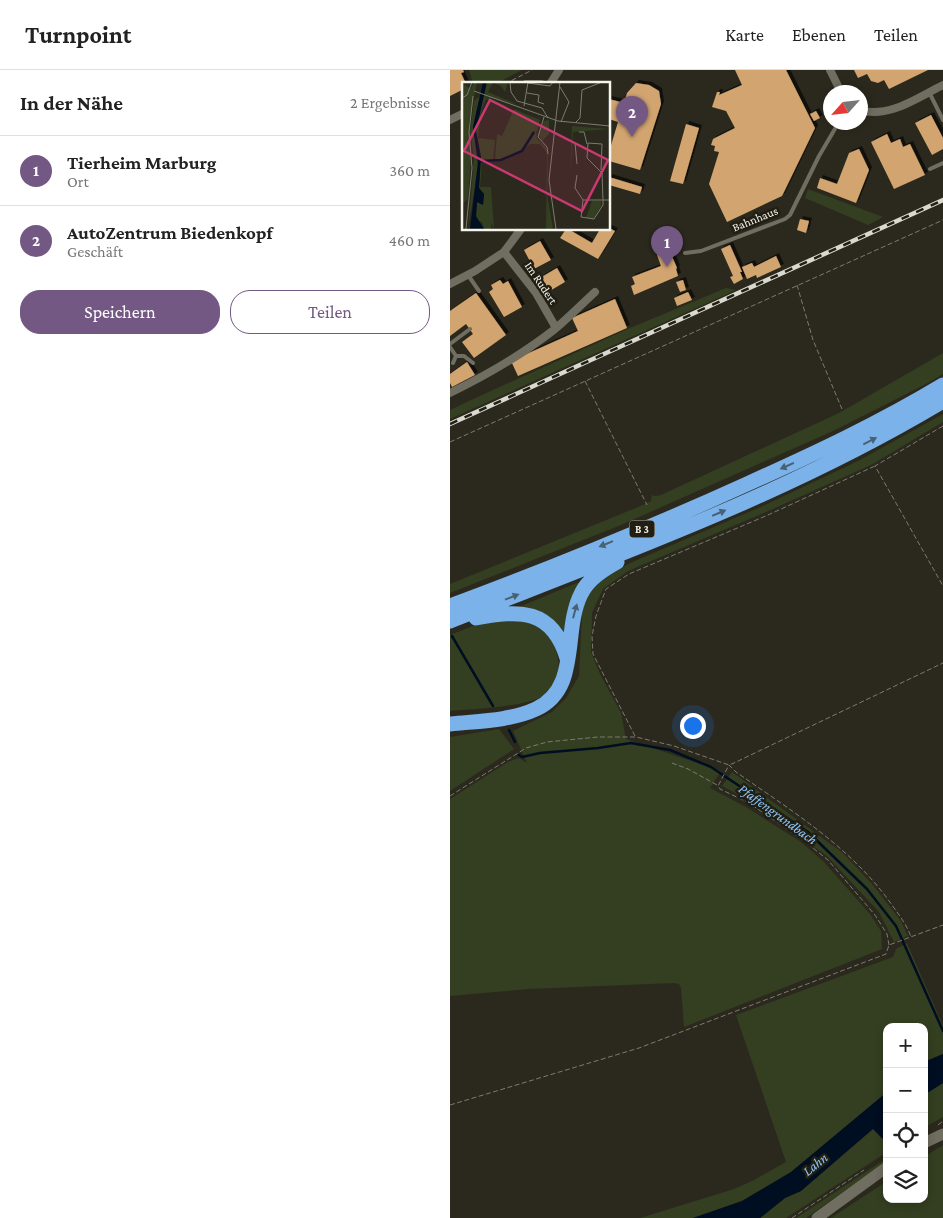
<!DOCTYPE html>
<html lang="de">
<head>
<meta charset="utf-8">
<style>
  :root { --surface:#fff; --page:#f2f2f2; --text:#222; --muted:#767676; --line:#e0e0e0; --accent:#735883 }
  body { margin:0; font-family:"Crimson Pro",serif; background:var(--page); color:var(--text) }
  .controls { position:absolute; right:15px; bottom:15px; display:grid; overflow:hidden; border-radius:10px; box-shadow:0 2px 8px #0003 }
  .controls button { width:45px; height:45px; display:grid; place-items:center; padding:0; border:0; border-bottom:1px solid var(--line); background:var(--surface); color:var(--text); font:25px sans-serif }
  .compass { position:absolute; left:373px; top:15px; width:45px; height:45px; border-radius:50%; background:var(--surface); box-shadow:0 2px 8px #0003; rotate:243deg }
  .you { position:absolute; left:242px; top:655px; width:18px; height:18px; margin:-12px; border:4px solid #fff; border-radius:50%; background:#1a73e8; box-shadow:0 0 0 8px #1a73e833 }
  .badge { display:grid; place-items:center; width:32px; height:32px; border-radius:50%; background:var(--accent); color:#fff; font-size:16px; font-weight:700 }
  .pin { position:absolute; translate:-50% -41px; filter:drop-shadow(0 1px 2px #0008) }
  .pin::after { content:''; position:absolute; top:26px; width:18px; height:15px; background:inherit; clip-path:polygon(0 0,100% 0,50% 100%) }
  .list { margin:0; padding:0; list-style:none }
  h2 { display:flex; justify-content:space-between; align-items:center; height:65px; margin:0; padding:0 20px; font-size:21px }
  h2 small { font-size:16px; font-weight:400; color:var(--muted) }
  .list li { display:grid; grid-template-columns:32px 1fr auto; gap:15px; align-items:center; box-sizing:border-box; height:70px; padding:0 20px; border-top:1px solid var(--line) }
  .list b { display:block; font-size:19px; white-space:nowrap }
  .list p { margin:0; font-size:16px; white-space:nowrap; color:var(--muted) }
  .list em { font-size:16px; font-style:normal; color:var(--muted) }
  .actions { display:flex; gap:10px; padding:15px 20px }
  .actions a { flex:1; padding:11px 0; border:1px solid var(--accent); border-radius:20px; text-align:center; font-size:18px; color:var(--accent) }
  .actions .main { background:var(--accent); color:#fff }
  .icon { flex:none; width:28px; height:28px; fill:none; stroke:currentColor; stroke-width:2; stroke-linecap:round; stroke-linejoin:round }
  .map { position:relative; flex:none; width:493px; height:1148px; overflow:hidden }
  header { display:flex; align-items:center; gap:30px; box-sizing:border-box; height:70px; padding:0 25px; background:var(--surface); border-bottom:1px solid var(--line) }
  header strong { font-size:24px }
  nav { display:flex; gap:28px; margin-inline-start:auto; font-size:18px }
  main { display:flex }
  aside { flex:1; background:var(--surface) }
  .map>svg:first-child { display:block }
</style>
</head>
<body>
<header>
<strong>Turnpoint</strong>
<nav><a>Karte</a><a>Ebenen</a><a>Teilen</a></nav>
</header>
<main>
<aside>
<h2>In der Nähe<small>2 Ergebnisse</small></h2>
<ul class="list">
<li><span class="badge">1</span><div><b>Tierheim Marburg</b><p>Ort</p></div><em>360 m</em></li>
<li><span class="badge">2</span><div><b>AutoZentrum Biedenkopf</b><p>Geschäft</p></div><em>460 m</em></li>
</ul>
<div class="actions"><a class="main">Speichern</a><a>Teilen</a></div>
</aside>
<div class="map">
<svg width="493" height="1148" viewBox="0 0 493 1148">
  <defs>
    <filter id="shadow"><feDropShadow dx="3" dy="-3" stdDeviation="0" flood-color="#0009"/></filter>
  </defs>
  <rect width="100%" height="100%" fill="#2b291d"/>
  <path fill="#333f20" d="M 19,0 L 72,0 L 45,14 L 23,14 Z
    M 358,119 L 433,147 L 418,155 L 355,128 Z
    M 276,218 L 286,220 L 0,349 L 0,340 L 21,330 L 180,258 Z
    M 493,283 L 493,304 L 478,313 L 385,360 L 171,455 L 0,523 L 0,514 L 193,435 L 201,431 L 202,425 L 205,426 L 211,425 L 389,343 Z
    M 493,344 L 493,352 L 421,395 L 316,442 L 178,501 L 153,519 L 142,543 L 141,582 L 150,604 L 171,643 L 176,669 L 271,701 L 260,718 L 296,737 L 351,772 L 373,791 L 420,844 L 431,861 L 432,879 L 234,957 L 231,918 L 229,914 L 224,913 L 79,919 L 0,926 L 0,729 L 58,692 L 69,688 L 77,693 L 63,661 L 102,642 L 116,628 L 129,606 L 132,543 L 135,529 L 143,516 L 178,494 L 315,435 L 408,391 Z
    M 134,510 L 117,574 L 64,539 Z
    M 66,549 C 88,556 101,558 107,584 C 110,597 109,605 102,616 C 100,619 98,623 95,625 C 78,637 22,639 0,641 L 0,565 L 28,554 Z
    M 49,659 L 64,679 L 0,721 L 0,667 Z
    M 282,702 L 393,783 L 422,814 L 451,851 L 458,866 L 444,872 L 429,842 L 377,786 L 300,731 L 272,716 Z
    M 457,873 L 493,956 L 493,984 L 474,992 L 474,957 L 437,957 L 437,1022 L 341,1102 L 292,1131 L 243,1148 L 190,1148 L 284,1119 L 302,1111 L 336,1092 L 286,945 L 443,887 L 446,879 Z
    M 493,1013 L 493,1047 L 474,1058 L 474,1025 Z
    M 423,1058 L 431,1068 L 437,1070 L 437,1082 L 336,1148 L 310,1148 L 335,1128 L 351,1121 Z
    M 493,1075 L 493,1148 L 381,1148 L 437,1111 L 437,1129 L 474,1129 L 474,1087 Z
    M 437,1088 L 437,1091 L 356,1148 L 346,1148 Z"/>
  <path fill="#000e22" d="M 493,984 L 493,1013 L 474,1025 L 474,992 Z
    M 437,1022 L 437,1052 L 433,1055 L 437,1061 L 437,1070 L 433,1069 L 423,1059 L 351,1121 L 335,1128 L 310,1148 L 243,1148 L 292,1131 L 341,1102 Z"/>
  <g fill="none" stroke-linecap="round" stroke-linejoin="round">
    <path stroke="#000e22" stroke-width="2.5" d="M 2,566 L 43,636
      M 59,660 L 65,672
      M 69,685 L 72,687 L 90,683 L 148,678 L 181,673 L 220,680 L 261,697 L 358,762 L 417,819 L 446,856 L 493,961"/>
  </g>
  <path fill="#d1a46f" filter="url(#shadow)" d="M 0,0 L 13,0 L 14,2 L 11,3 L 16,14 L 14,14 L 14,19 L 0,26 Z
    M 285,0 L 336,0 L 365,58 L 332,126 L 277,152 L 259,114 L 269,82 L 264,81 L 265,76 L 261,75 L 263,69 L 285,58 L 276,41 L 262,37 L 267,22 L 270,22 L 269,25 L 292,15 Z
    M 404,0 L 478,0 L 439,19 L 434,10 L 428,13 L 421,11 L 417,4 L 408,8 Z
    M 186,13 L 199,15 L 209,21 L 211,34 L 190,100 L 159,91 L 159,82 L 168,52 L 159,49 L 159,29 L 174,33 L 177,23 Z
    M 366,41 L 370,48 L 364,51 L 360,44 Z
    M 481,45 L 493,68 L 493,79 L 482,85 L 465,53 Z
    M 236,54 L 249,58 L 233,114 L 220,111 Z
    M 437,64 L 441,73 L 450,69 L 453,77 L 460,74 L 475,105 L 444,119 L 421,72 Z
    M 409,79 L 419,100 L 406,133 L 367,118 L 370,108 L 387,114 L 399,83 Z
    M 159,107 L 192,117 L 190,124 L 159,115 Z
    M 350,149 L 359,151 L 356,163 L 347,160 Z
    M 159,158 L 165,161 L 148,189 L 110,168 L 116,159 L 118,159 L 142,173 L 150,159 Z
    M 214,169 L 225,172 L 221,184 L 227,198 L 226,199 L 228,206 L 184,225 L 181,216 L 185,214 L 182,207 L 211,196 L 207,185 Z
    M 90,171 L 101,190 L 84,199 L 74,180 Z
    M 280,175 L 292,202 L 290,202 L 293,209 L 284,214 L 280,207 L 283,206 L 271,179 Z
    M 326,186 L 331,197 L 307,208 L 306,205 L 297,209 L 292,197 L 302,193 L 304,197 Z
    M 107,198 L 115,212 L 98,222 L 90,208 Z
    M 50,210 L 53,214 L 58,211 L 72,237 L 54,247 L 39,222 L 43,219 L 41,215 Z
    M 233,210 L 236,220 L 230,222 L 226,212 Z
    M 238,222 L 242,230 L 227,236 L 224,228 Z
    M 26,223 L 56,265 L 24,288 L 12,272 L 23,264 L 16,254 L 0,266 L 0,241 Z
    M 165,229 L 177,258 L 68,306 L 61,291 L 128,261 L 122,248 Z
    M 17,292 L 25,305 L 2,317 L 0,313 L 0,304 Z"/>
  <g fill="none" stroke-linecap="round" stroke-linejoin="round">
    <path stroke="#7c7b70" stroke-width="1" stroke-dasharray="5 2.5" stroke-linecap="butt" d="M 55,14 L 82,0
      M 347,215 L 363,270 L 392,339
      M 135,311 L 197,435
      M 493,356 L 425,396 L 493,516
      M 0,372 L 493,150
      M 185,666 L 143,584 L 142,566 L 146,546 L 156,519 L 179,504 L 318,445 L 425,396
      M 222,693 L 238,699 L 267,715
      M 0,726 L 76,678 L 97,672 L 148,667 L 186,667 L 224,676 L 279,695 L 284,693 L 493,593
      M 439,875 L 437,864 L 425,845 L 378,790 L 353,770 L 299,733 L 270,719 L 268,716 L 279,695 L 286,702 C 342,741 402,778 442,835 C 449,845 457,855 461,867
      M 0,1035 L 189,978 L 436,884 L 439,875 L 493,855
      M 488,1055 L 493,1051
      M 342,1148 L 414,1100"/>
    <path stroke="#706e61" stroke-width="4" d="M 479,22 L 493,50
      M 480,99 L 493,93
      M 235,183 L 251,181 L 335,149 L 340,145 L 369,86 L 389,52
      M 18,205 L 29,221
      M 0,274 L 20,259
      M 0,277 L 6,286 L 3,293
      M 6,286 L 14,286 L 23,293"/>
    <path stroke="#706e61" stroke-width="8" d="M 380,0 L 391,22
      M 76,14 L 91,14
      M 100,14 L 109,0
      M 410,40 C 439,49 468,27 493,15
      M 0,50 L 14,43
      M 54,182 L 86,223 L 106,258
      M 0,214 L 25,201 L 54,182 L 71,159
      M 0,323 C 37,305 73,284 105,259 C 119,247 132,234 145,222"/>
    <path stroke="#706e61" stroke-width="11" d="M 474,1073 L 493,1064
      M 367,1148 L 437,1097"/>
    <path stroke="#7ab2e9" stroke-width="15" d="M 0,536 C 100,499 200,458 297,414 C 364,384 430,353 493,315
      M 26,548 C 69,540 102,538 117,588
      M 0,551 C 167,485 338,424 493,331
      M 0,654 C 28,651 60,651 86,639 C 131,618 112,562 131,524 C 138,509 153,500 167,492"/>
    <defs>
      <path id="rail" d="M 0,354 L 493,130"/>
    </defs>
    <use href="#rail" stroke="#dad9d0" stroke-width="4.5"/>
    <use href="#rail" stroke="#211f14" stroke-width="2.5" stroke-dasharray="8" stroke-linecap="butt"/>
  </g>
  <defs><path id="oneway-solid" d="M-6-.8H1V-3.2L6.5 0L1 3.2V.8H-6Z" transform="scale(1.25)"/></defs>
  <g fill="#496174">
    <use href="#oneway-solid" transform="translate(420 371) rotate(-27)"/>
    <use href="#oneway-solid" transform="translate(337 396) rotate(156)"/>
    <use href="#oneway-solid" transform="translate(269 443) rotate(-23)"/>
    <use href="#oneway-solid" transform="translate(156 474) rotate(158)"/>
    <use href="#oneway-solid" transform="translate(62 527) rotate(-21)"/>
    <use href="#oneway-solid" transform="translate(125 541) rotate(-75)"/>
  </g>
  <g text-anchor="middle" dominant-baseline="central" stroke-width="5" stroke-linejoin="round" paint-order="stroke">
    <rect fill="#211f14" stroke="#b6b5ac" stroke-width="1" x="179.5" y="450.5" width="25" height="17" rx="4"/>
    <g font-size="11" font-weight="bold" fill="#f6f5ed">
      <text x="192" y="459">B 3</text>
    </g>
    <g font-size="12" fill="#f6f5ed" stroke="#211f14">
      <text transform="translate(305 149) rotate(-22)">Bahnhaus</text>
      <text transform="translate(91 213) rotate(56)">Im Rudert</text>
    </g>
    <g font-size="14" font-style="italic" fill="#8dc7fa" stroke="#211f14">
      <text transform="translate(328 744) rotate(36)">Pfaffengrundbach</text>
      <text transform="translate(365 1094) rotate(-39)">Lahn</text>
    </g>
  </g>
  <g transform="translate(12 12)">
    <rect width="148" height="148" fill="#2b291d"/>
    <path d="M 12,0 L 15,0 L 7,42 L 9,76 L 6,117 L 0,122 L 0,1 L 9,7 ZM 25,0 L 46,0 L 43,10 L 39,4 L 31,0 L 26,10 L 56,23 L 21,14 L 78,38 L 75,49 L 71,50 L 74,50 L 75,57 L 83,64 L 86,71 L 85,112 L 91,147 L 84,147 L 85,71 L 78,62 L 68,62 L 44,78 L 20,79 L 18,105 L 29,105 L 32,147 L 29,141 L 29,147 L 22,147 L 20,140 L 14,138 L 15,120 L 21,123 L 22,112 L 17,106 L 19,75 L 14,49 L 18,19 ZM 24,17 L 52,27 L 40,54 L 35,52 L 33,77 L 41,77 L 37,78 L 31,78 L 33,58 L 16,56 L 19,31 ZM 18,14 L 11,45 L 16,86 L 6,147 L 12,76 L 8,49 L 12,19 ZM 87,38 L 87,52 L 80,59 L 77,53 L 82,39 ZM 110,44 L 147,47 L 111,50 L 108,96 ZM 130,119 L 139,119 L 139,124 L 132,136 L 124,136 Z" fill="#333f20" fill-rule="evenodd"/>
    <path d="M 21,0 L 25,0 L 14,49 L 19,75 L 17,106 L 22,112 L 21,123 L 15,120 L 14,134 L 22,147 L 8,147 L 16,80 L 11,45 Z" fill="#000e22"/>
    <path fill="none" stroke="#000e22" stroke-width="2.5" d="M 19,79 L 39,78 L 60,69 L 72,50"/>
    <path fill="none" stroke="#7c7b70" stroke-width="1" d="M 48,0 L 49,10 L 55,19 L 80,26 L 86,36M 66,1 L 88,4 L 91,0M 98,5 L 107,20 L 99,40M 12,9 L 96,39 L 148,44M 65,11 L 77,13 L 76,20 L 82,22M 0,16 L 5,13 L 10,0M 62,24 L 66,0M 82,35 L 76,55 L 85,65 L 86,72M 114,40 L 118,36 L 120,8 L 140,0M 117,50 L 122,50 L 125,62M 113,61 L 115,82M 139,88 L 140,62 L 126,61 L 125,76 L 140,91 L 141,118 L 141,123 L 132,137 L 119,135 L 121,118 L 148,118M 115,93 L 113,106 L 121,118M 4,147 L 10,86 L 7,50 L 11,14M 94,147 L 87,98 L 98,0"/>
    <path fill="#ca3971" fill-opacity="0.15" stroke="#ca3971" stroke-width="2.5" d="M 28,18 L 146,78 L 120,129 L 2,69 Z"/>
    <rect width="148" height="148" fill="none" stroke="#f6f5ed" stroke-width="2.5"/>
  </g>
</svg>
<div class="controls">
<button>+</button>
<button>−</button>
<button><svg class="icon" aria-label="locate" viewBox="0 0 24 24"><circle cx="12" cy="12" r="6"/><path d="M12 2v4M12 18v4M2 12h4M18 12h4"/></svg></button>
<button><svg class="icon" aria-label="layers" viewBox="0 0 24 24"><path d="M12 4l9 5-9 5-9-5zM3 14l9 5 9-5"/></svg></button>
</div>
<svg class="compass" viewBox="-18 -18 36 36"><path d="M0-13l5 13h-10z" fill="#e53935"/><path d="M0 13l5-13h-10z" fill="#767676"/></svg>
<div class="you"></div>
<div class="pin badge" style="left:217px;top:197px">1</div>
<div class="pin badge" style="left:182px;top:67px">2</div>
</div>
</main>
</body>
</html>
